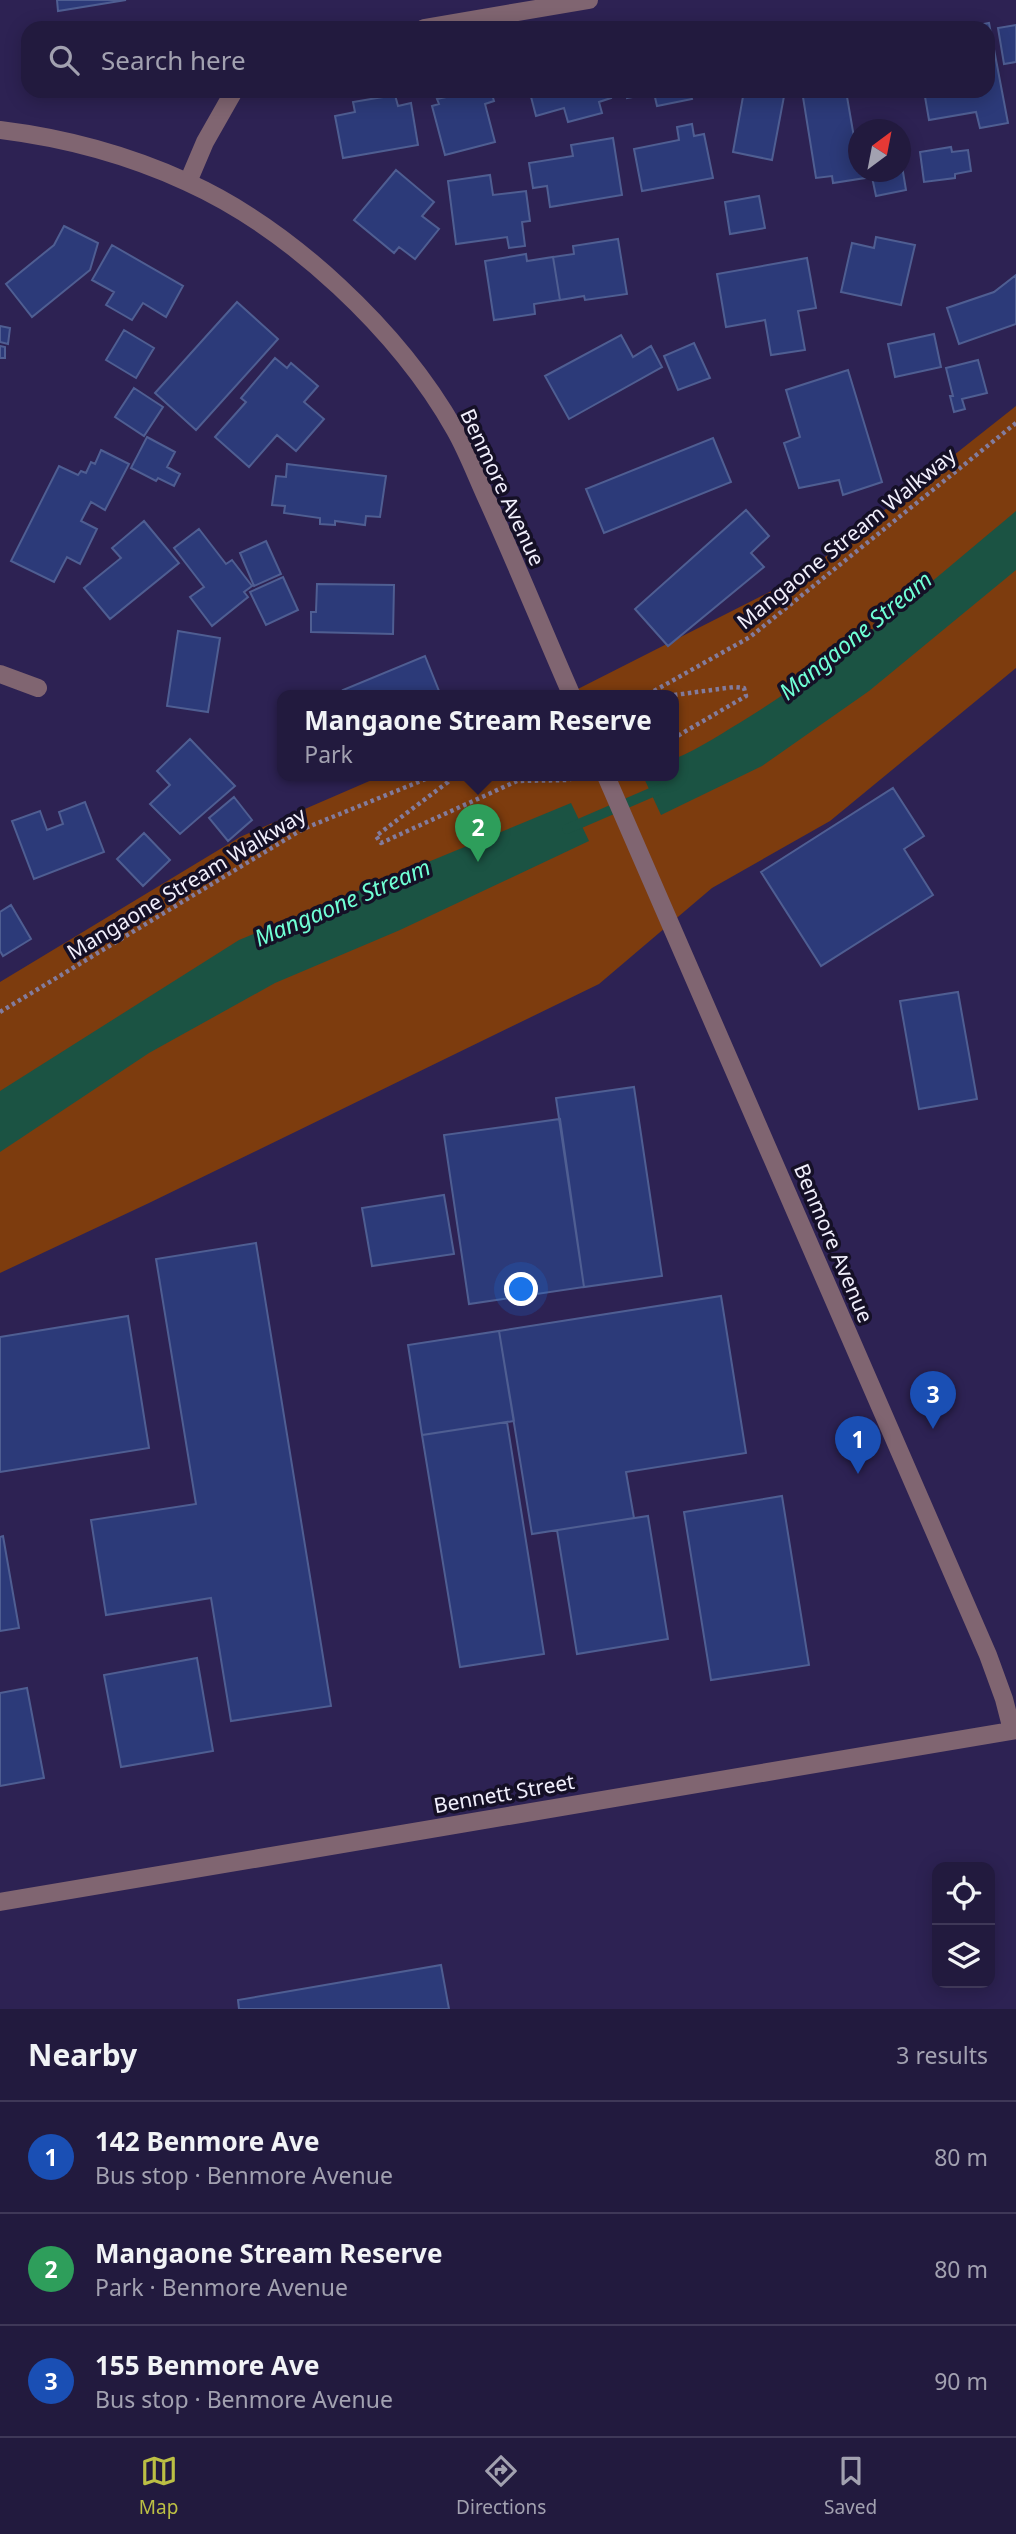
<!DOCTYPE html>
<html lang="en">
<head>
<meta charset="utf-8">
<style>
  :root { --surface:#221a3e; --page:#2e2749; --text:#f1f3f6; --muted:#a2a1b0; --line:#3f3858; --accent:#bcbf44 }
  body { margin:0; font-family:"Noto Sans",sans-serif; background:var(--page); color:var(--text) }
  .controls { position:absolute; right:21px; bottom:21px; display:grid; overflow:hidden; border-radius:14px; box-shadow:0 4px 18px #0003 }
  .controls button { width:63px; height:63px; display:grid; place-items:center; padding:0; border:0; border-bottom:2px solid var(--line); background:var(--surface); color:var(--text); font:35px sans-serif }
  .compass { position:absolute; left:848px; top:119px; width:63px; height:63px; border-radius:50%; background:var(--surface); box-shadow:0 4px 18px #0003; rotate:32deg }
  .you { position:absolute; left:522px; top:1290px; width:24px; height:24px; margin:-18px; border:5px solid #fff; border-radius:50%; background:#1a73e8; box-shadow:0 0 0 10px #1a73e833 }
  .badge { display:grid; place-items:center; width:46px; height:46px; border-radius:50%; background:var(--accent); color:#fff; font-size:23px; font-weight:700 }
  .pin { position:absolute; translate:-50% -58px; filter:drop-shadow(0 2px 4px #0008) }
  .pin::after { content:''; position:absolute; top:37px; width:24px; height:21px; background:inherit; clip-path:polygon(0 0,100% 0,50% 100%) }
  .popup { position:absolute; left:277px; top:690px; width:402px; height:91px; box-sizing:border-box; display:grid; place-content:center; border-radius:14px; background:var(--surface); filter:drop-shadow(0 2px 5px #0005); font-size:23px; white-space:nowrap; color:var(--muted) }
  .popup b { font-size:26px; color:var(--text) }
  .popup::after { content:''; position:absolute; left:50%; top:100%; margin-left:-14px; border:14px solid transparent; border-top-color:var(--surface) }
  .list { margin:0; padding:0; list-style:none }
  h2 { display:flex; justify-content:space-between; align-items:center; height:91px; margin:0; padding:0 28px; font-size:30px }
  h2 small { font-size:23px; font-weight:400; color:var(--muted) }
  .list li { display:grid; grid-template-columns:46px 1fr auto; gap:21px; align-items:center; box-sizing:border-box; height:112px; padding:0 28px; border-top:2px solid var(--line) }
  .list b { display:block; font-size:26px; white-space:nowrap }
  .list p { margin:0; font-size:23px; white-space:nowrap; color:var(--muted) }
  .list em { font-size:23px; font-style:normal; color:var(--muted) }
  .icon { flex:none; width:38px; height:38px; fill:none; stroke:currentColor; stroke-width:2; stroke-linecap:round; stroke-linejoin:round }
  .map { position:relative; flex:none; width:1016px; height:2009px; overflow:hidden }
  .search { position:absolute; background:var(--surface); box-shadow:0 4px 18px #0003; left:21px; right:21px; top:21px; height:77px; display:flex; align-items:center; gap:18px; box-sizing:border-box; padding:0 24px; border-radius:21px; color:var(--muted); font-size:26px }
  .sheet { height:427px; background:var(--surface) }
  nav { display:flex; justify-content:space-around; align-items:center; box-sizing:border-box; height:98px; border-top:2px solid var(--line); background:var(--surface); font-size:19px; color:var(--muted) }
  nav a { display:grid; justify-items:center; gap:4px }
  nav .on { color:var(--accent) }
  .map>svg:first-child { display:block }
</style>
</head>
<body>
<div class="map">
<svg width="1016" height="2009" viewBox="0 0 1016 2009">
  <rect width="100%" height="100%" fill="#2d2253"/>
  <path fill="#7d3c0e" d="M 1016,406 L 1016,668 L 830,821 L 712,888 L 599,984 L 149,1203 L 0,1273 L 0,982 L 240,837 L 381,776 L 674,776 L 674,696 L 564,696 L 801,576 Z"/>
  <path fill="#1b5343" d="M 1016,511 L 1016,570 L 869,691 L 762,766 L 661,815 L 643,776 L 674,776 L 674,759 C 701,748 724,732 749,717 C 844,658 930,583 1016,511 Z
    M 571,803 L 589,841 L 400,930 L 275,983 L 149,1053 L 0,1152 L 0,1091 L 239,940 Z"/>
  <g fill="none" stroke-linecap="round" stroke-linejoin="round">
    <path stroke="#1b5343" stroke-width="10" d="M 567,829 L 662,788"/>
  </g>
  <path fill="#2c3a79" stroke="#4f5e92" stroke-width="2" d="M 57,0 L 126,0 L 58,11 Z
    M 989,23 L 1008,123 L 980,128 L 976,112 L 929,120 L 924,91 L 988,91 L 988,28 L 964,28 Z
    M 1016,25 L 1016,62 L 1004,64 L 998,28 Z
    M 455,91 L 491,91 L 494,101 L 485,104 L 495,142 L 445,155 L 432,106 L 439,104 L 437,99 L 451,96 L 450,92 Z
    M 533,91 L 609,91 L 611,98 L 599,102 L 602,113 L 568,122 L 564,108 L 536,116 L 530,93 Z
    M 626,91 L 690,91 L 692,99 L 657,106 L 654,93 L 627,98 Z
    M 744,91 L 785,91 L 772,160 L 733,152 Z
    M 802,91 L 846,91 L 855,143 L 858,143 L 858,172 L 900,172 L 900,154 L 906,190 L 876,196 L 872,177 L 833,183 L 832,176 L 816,178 Z
    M 395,95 L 398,106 L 411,103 L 418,145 L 343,158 L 335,116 L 355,112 L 353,102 Z
    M 692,124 L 694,136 L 704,134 L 713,178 L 642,191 L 634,149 L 679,140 L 677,127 Z
    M 613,138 L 622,195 L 550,207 L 547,186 L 533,188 L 529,163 L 573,156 L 571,145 Z
    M 951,147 L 952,152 L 968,150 L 971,171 L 955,174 L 955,178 L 924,182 L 920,152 Z
    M 396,170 L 434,202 L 422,216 L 439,229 L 415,259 L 399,247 L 394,253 L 354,220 Z
    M 490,175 L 493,195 L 526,191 L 530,221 L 522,222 L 525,246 L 509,248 L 507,237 L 456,244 L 448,181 Z
    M 759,196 L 765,228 L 730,234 L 725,202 Z
    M 64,226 L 98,243 L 90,270 L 32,317 L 6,284 L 54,245 Z
    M 876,237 L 915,245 L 901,305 L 841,292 L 852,243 L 874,248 Z
    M 618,239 L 627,294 L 585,300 L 584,296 L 560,300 L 553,257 L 574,254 L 573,246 Z
    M 112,245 L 183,286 L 166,317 L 143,303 L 132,320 L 106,305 L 114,292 L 92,280 Z
    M 526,254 L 527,261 L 553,257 L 560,300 L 534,304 L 535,314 L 494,320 L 485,261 Z
    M 807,258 L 816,308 L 798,311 L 805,350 L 771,355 L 765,320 L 726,327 L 717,274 Z
    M 1016,275 L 1016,324 L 959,344 L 947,308 L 994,292 Z
    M 237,302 L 278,339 L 196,430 L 155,393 Z
    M 0,326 L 10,328 L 8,344 L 0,342 Z
    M 124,330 L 154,348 L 136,378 L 106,360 Z
    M 934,334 L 941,367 L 895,377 L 888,344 Z
    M 621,335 L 633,357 L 651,346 L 662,367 L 569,419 L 545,376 Z
    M 694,343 L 710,378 L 678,390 L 664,356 Z
    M 0,346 L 5,347 L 5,358 L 0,358 Z
    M 275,358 L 287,368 L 291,363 L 318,386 L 304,402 L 324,419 L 296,451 L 277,435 L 249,467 L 215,437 L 246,402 L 241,398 Z
    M 978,360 L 987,393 L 962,399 L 965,409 L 954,412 L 950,396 L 953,396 L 946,368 Z
    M 848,370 L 882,482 L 843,495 L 839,480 L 799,488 L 784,443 L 800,437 L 786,390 Z
    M 134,388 L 163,407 L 144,436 L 115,417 Z
    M 147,437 L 175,452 L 167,467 L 180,474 L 174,486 L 158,478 L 156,481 L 131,468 Z
    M 713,438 L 731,482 L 604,533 L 586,489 Z
    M 101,450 L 129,464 L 105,510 L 91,502 L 81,521 L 97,529 L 80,564 L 67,557 L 54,582 L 11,561 L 59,466 L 78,475 L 81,471 L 86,473 L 91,462 L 95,464 Z
    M 287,464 L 386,476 L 380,517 L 366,516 L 365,525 L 335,521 L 335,525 L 320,524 L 320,518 L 284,513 L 285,506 L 272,505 L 276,476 L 286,477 Z
    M 746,510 L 769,536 L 751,553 L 764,567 L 668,646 L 635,609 Z
    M 144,521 L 179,563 L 110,619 L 84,588 L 121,558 L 112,548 Z
    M 199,529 L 226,564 L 232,560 L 252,586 L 244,592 L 248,597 L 212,626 L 190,597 L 204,587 L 174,548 Z
    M 266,541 L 281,574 L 254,586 L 240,553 Z
    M 283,577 L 298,610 L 266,625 L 250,592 Z
    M 317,584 L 394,585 L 393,634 L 311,632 L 311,612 L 316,612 Z
    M 178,631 L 220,638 L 208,712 L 167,706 Z
    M 425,656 L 441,696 L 346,696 L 343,690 Z
    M 190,739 L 235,786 L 180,834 L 150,804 L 170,785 L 157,771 Z
    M 893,788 L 924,836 L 904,849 L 933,895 L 821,966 L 761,872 Z
    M 234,797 L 252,820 L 228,841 L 209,818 Z
    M 85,802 L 104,852 L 34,879 L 12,821 L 40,811 L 47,830 L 63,824 L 59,812 Z
    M 144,833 L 170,860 L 143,886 L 117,859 Z
    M 11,905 L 31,939 L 3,956 L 0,951 L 0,912 Z
    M 958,992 L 977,1099 L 919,1109 L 900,1001 Z
    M 634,1087 L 662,1276 L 584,1287 L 556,1098 Z
    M 560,1119 L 584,1287 L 469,1304 L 444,1135 Z
    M 444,1195 L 454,1254 L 372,1266 L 362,1208 Z
    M 256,1243 L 331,1706 L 231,1721 L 211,1598 L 106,1615 L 91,1520 L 196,1504 L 156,1259 Z
    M 721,1296 L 746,1453 L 626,1472 L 634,1518 L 532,1534 L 499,1331 Z
    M 128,1316 L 149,1448 L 0,1472 L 0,1337 Z
    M 499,1331 L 514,1421 L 422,1435 L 408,1345 Z
    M 507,1422 L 544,1654 L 460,1667 L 422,1435 Z
    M 782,1496 L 809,1665 L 711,1680 L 684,1512 Z
    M 648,1516 L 668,1639 L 577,1654 L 557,1530 Z
    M 3,1536 L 19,1628 L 0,1631 L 0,1537 Z
    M 197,1658 L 213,1751 L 121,1767 L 104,1675 Z
    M 27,1688 L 44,1778 L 0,1786 L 0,1693 Z
    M 441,1965 L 449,2009 L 239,2009 L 238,2000 Z"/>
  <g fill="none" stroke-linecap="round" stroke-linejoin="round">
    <path stroke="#837c9d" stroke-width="4.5" stroke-dasharray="3.5 3.5" stroke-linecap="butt" d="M 641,696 L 654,691 L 750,637 L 1016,423
      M 667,696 L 734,687 L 744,688 L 746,696 L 674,738
      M 452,776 L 448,782 L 376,836 L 381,843 L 517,781 L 568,780 L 579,776
      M 0,1012 L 303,829 L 433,776"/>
    <path stroke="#806571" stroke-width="18" d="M 424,28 L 589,0
      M 0,130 C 65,138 128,155 187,182 C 291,229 399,331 455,430 C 467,451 476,475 486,497 C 516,563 543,630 572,696
      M 188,182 L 205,142 L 234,91
      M 0,674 L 38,688
      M 606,776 L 988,1655 L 1004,1699 L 1012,1730
      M 0,1902 L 1016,1730"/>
  </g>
  <g text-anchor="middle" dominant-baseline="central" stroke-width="7" stroke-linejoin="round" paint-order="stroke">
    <g font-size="21" fill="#f1effc" stroke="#151026">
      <text transform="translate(503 487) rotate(65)">Benmore Avenue</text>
      <text transform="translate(846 538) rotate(-39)">Mangaone Stream Walkway</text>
      <text transform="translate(186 883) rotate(-31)">Mangaone Stream Walkway</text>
      <text transform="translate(834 1243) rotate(67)">Benmore Avenue</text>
      <text transform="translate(504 1793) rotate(-10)">Bennett Street</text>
    </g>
    <g font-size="23" font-style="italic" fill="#70ffd5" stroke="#151026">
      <text transform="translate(855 635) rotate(-39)">Mangaone Stream</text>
      <text transform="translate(342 902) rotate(-23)">Mangaone Stream</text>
    </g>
  </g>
</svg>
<div class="controls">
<button><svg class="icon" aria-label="locate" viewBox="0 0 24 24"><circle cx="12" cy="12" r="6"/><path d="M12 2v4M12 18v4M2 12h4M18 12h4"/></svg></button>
<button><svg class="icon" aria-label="layers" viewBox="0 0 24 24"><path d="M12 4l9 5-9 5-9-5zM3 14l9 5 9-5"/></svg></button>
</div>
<svg class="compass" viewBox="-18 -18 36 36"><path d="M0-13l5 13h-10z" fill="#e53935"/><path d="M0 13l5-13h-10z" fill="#a2a1b0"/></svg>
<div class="you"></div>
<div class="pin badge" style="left:858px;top:1474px;background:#1a4fb4">1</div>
<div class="pin badge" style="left:478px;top:862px;background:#2e9e5b">2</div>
<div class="popup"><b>Mangaone Stream Reserve</b>Park</div>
<div class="pin badge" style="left:933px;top:1429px;background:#1a4fb4">3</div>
<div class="search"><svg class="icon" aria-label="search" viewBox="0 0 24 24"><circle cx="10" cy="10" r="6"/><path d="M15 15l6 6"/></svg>Search here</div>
</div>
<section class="sheet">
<h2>Nearby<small>3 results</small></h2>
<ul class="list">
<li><span class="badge" style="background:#1a4fb4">1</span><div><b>142 Benmore Ave</b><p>Bus stop · Benmore Avenue</p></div><em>80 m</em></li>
<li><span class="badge" style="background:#2e9e5b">2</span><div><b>Mangaone Stream Reserve</b><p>Park · Benmore Avenue</p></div><em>80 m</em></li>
<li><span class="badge" style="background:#1a4fb4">3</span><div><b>155 Benmore Ave</b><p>Bus stop · Benmore Avenue</p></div><em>90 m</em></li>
</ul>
</section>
<nav>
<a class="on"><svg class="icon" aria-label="map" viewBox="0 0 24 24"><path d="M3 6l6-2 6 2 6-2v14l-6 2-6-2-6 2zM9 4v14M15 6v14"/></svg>Map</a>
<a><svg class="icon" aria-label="directions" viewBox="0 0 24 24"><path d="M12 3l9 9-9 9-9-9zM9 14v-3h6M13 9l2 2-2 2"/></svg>Directions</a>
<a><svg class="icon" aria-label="saved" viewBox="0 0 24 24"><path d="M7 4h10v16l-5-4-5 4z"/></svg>Saved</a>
</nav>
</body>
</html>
